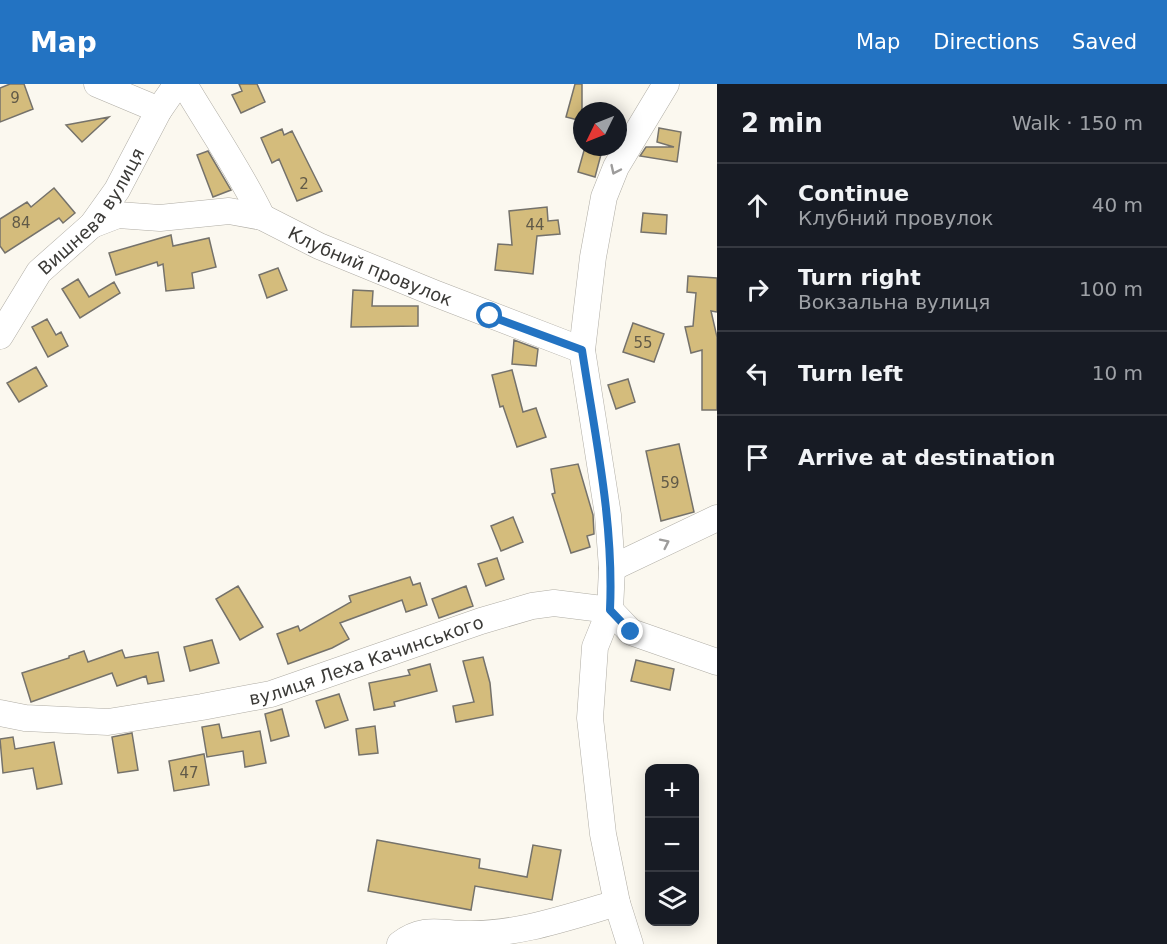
<!DOCTYPE html>
<html lang="en">
<head>
<meta charset="utf-8">
<style>
  :root { --surface:#171b24; --page:#20242c; --text:#f1f3f6; --muted:#9ea1a6; --line:#363941; --accent:#2373c2 }
  body { margin:0; font-family:"DejaVu Sans",sans-serif; background:var(--page); color:var(--text) }
  .controls { position:absolute; right:18px; bottom:18px; display:grid; overflow:hidden; border-radius:12px; box-shadow:0 3px 15px #0003 }
  .controls button { width:54px; height:54px; display:grid; place-items:center; padding:0; border:0; border-bottom:2px solid var(--line); background:var(--surface); color:var(--text); font:30px sans-serif }
  .compass { position:absolute; left:573px; top:18px; width:54px; height:54px; border-radius:50%; background:var(--surface); box-shadow:0 3px 15px #0003; rotate:227deg }
  .stop { position:absolute; width:18px; height:18px; margin:-14px; border:4px solid #2373c2; border-radius:50%; background:#fff }
  .stop.end { background:#2373c2; border-color:#fff; box-shadow:0 2px 6px #0008 }
  .list { margin:0; padding:0; list-style:none }
  h2 { display:flex; justify-content:space-between; align-items:center; height:78px; margin:0; padding:0 24px; font-size:26px }
  h2 small { font-size:20px; font-weight:400; color:var(--muted) }
  .list li { display:grid; grid-template-columns:39px 1fr auto; gap:18px; align-items:center; box-sizing:border-box; height:84px; padding:0 24px; border-top:2px solid var(--line) }
  .list b { display:block; font-size:22px; white-space:nowrap }
  .list p { margin:0; font-size:20px; white-space:nowrap; color:var(--muted) }
  .list em { font-size:20px; font-style:normal; color:var(--muted) }
  .icon { flex:none; width:33px; height:33px; fill:none; stroke:currentColor; stroke-width:2; stroke-linecap:round; stroke-linejoin:round }
  .map { position:relative; flex:none; width:717px; height:860px; overflow:hidden }
  header { display:flex; align-items:center; gap:36px; box-sizing:border-box; height:84px; padding:0 30px; background:var(--accent); color:#fff }
  header strong { font-size:28px }
  nav { display:flex; gap:33px; margin-inline-start:auto; font-size:21px }
  main { display:flex }
  aside { flex:1; background:var(--surface) }
  .map>svg:first-child { display:block }
</style>
</head>
<body>
<header>
<strong>Map</strong>
<nav><a>Map</a><a>Directions</a><a>Saved</a></nav>
</header>
<main>
<div class="map">
<svg width="717" height="860" viewBox="0 0 717 860">
  <rect width="100%" height="100%" fill="#fbf8ef"/>
  <path fill="#d4bc7c" stroke="#75726b" stroke-width="1.5" d="M 10,0 L 24,0 L 33,25 L 0,38 L 0,4 Z
    M 239,0 L 257,0 L 265,18 L 241,29 L 232,11 L 242,7 Z
    M 575,0 L 582,0 L 582,37 L 566,33 Z
    M 109,33 L 82,58 L 66,41 Z
    M 659,44 L 681,48 L 677,78 L 640,72 L 646,63 L 674,63 L 657,58 Z
    M 282,45 L 284,51 L 292,47 L 322,107 L 297,117 L 279,75 L 272,79 L 261,54 Z
    M 585,63 L 603,63 L 595,93 L 578,88 Z
    M 208,67 L 231,106 L 213,113 L 197,71 Z
    M 54,104 L 75,129 L 63,139 L 59,134 L 5,169 L 0,162 L 0,135 L 27,118 L 31,123 Z
    M 547,123 L 548,137 L 558,136 L 560,150 L 537,152 L 533,190 L 495,186 L 498,160 L 512,161 L 509,127 Z
    M 643,129 L 667,131 L 666,150 L 641,148 Z
    M 171,151 L 173,162 L 209,154 L 216,183 L 192,189 L 194,204 L 166,207 L 163,180 L 158,182 L 157,178 L 116,191 L 109,169 Z
    M 278,184 L 287,206 L 267,214 L 259,191 Z
    M 688,192 L 717,194 L 717,228 L 711,227 L 717,253 L 717,326 L 702,326 L 702,266 L 691,269 L 685,243 L 693,242 L 696,209 L 687,208 Z
    M 78,195 L 89,213 L 114,198 L 120,209 L 80,234 L 62,205 Z
    M 353,206 L 373,207 L 372,222 L 418,222 L 418,242 L 351,243 Z
    M 47,235 L 56,251 L 61,248 L 68,262 L 48,273 L 32,243 Z
    M 633,239 L 664,250 L 654,278 L 623,268 Z
    M 514,256 L 538,265 L 536,282 L 512,280 Z
    M 36,283 L 47,302 L 19,318 L 7,299 Z
    M 512,286 L 523,328 L 536,324 L 546,353 L 517,363 L 503,322 L 500,323 L 492,291 Z
    M 628,295 L 635,318 L 616,325 L 608,301 Z
    M 679,360 L 694,428 L 661,437 L 646,367 Z
    M 578,380 L 593,431 L 594,450 L 587,452 L 590,463 L 571,469 L 552,410 L 555,409 L 551,385 Z
    M 513,433 L 523,458 L 501,467 L 491,442 Z
    M 497,474 L 504,495 L 486,502 L 478,480 Z
    M 410,493 L 413,501 L 420,499 L 427,521 L 406,528 L 402,516 L 340,539 L 349,555 L 332,564 L 288,580 L 277,550 L 298,542 L 300,547 L 351,518 L 349,512 Z
    M 238,502 L 263,543 L 240,556 L 216,515 Z
    M 466,502 L 473,522 L 439,534 L 432,515 Z
    M 212,556 L 219,579 L 190,587 L 184,563 Z
    M 122,566 L 125,574 L 158,568 L 164,597 L 148,600 L 146,592 L 117,602 L 112,589 L 31,618 L 22,589 L 69,574 L 69,572 L 84,567 L 88,578 Z
    M 483,573 L 490,599 L 493,631 L 456,638 L 453,622 L 474,618 L 463,577 Z
    M 636,576 L 674,585 L 670,606 L 631,597 Z
    M 430,580 L 437,607 L 394,618 L 395,622 L 374,626 L 369,599 L 410,591 L 408,586 Z
    M 339,610 L 348,636 L 325,644 L 316,617 Z
    M 282,625 L 289,652 L 271,657 L 265,630 Z
    M 219,640 L 222,654 L 260,647 L 266,679 L 245,683 L 243,667 L 207,673 L 202,643 Z
    M 375,642 L 378,669 L 359,671 L 356,645 Z
    M 132,649 L 138,686 L 118,689 L 112,653 Z
    M 13,653 L 15,665 L 54,658 L 62,700 L 37,705 L 33,684 L 3,689 L 0,655 Z
    M 204,670 L 209,701 L 174,707 L 169,677 Z
    M 377,756 L 480,775 L 479,784 L 527,793 L 533,761 L 561,766 L 552,816 L 475,802 L 471,826 L 368,807 Z"/>
  <g fill="none" stroke-linecap="round" stroke-linejoin="round">
    <defs>
      <g id="minor">
        <path d="M 97,0 L 159,26"/>
        <path d="M 184,0 C 210,44 240,87 262,133"/>
        <path id="s1" d="M 92,141 L 118,131 L 160,134 L 229,127 L 262,133 L 319,162 L 434,209 L 582,266"/>
        <path id="s2" d="M 0,252 L 39,188 L 92,141 L 117,106 L 159,26 L 177,0"/>
        <path d="M 612,484 L 717,434"/>
        <path id="s3" d="M 0,629 L 25,634 L 108,638 L 202,623 L 271,610 L 481,537 L 532,522 L 554,519 L 610,526 L 631,548 L 717,578"/>
        <path d="M 400,860 C 424,842 440,850 467,850 C 518,851 568,833 617,819"/>
        <path d="M 630,860 L 617,819 L 603,750 L 590,634 L 595,563 L 610,526 L 612,484 L 608,431 L 582,266 L 593,173 L 604,113 L 616,83 L 666,0"/>
      </g>
    </defs>
    <use href="#minor" stroke="#afaca4" stroke-width="27"/>
    <use href="#minor" stroke="#fff" stroke-width="26"/>
  </g>
  <defs><path id="oneway-chevron" d="M-2-3.5L2.5 0L-2 3.5" fill="none" stroke-width="1.6" stroke-linecap="round" stroke-linejoin="round" transform="scale(1.5)"/></defs>
  <g stroke="#9d9c9b">
    <use href="#oneway-chevron" transform="translate(615 86) rotate(115)"/>
    <use href="#oneway-chevron" transform="translate(665 459) rotate(-26)"/>
  </g>
  <g fill="none" stroke-linecap="round" stroke-linejoin="round">
    <path stroke="#2373c2" stroke-width="8" d="M 490,232 L 582,266 C 595,352 614,438 610,526 L 631,548"/>
  </g>
  <g text-anchor="middle" dominant-baseline="central" stroke-width="5" stroke-linejoin="round" paint-order="stroke">
    <g font-size="15" fill="#615a48">
      <text x="15" y="14">9</text>
      <text x="304" y="100">2</text>
      <text x="21" y="139">84</text>
      <text x="535" y="141">44</text>
      <text x="643" y="259">55</text>
      <text x="670" y="399">59</text>
      <text x="189" y="689">47</text>
    </g>
    <g font-size="18" fill="#3b3a37" stroke="#fbf8ef">
      <text stroke="none"><textPath href="#s2" startOffset="156">Вишнева вулиця</textPath></text>
      <text stroke="none"><textPath href="#s1" startOffset="292">Клубний провулок</textPath></text>
      <text stroke="none"><textPath href="#s3" startOffset="375">вулиця Леха Качинського</textPath></text>
    </g>
  </g>
</svg>
<div class="controls">
<button>+</button>
<button>−</button>
<button><svg class="icon" aria-label="layers" viewBox="0 0 24 24"><path d="M12 4l9 5-9 5-9-5zM3 14l9 5 9-5"/></svg></button>
</div>
<svg class="compass" viewBox="-18 -18 36 36"><path d="M0-13l5 13h-10z" fill="#e53935"/><path d="M0 13l5-13h-10z" fill="#9ea1a6"/></svg>
<div class="stop" style="left:490px;top:232px"></div>
<div class="stop end" style="left:631px;top:548px"></div>
</div>
<aside>
<h2>2 min<small>Walk · 150 m</small></h2>
<ul class="list">
<li><svg class="icon" aria-label="ahead" viewBox="0 0 24 24"><path d="M12 20V5M6 11l6-6 6 6"/></svg><div><b>Continue</b><p>Клубний провулок</p></div><em>40 m</em></li>
<li><svg class="icon" aria-label="right" viewBox="0 0 24 24"><path d="M7 20v-9h11M14 6l5 5-5 5"/></svg><div><b>Turn right</b><p>Вокзальна вулиця</p></div><em>100 m</em></li>
<li><svg class="icon" aria-label="left" viewBox="0 0 24 24"><path d="M17 20v-9H6M10 6l-5 5 5 5"/></svg><div><b>Turn left</b></div><em>10 m</em></li>
<li><svg class="icon" aria-label="arrive" viewBox="0 0 24 24"><path d="M6 21V4h12l-3 4 3 4H6"/></svg><div><b>Arrive at destination</b></div></li>
</ul>
</aside>
</main>
</body>
</html>
